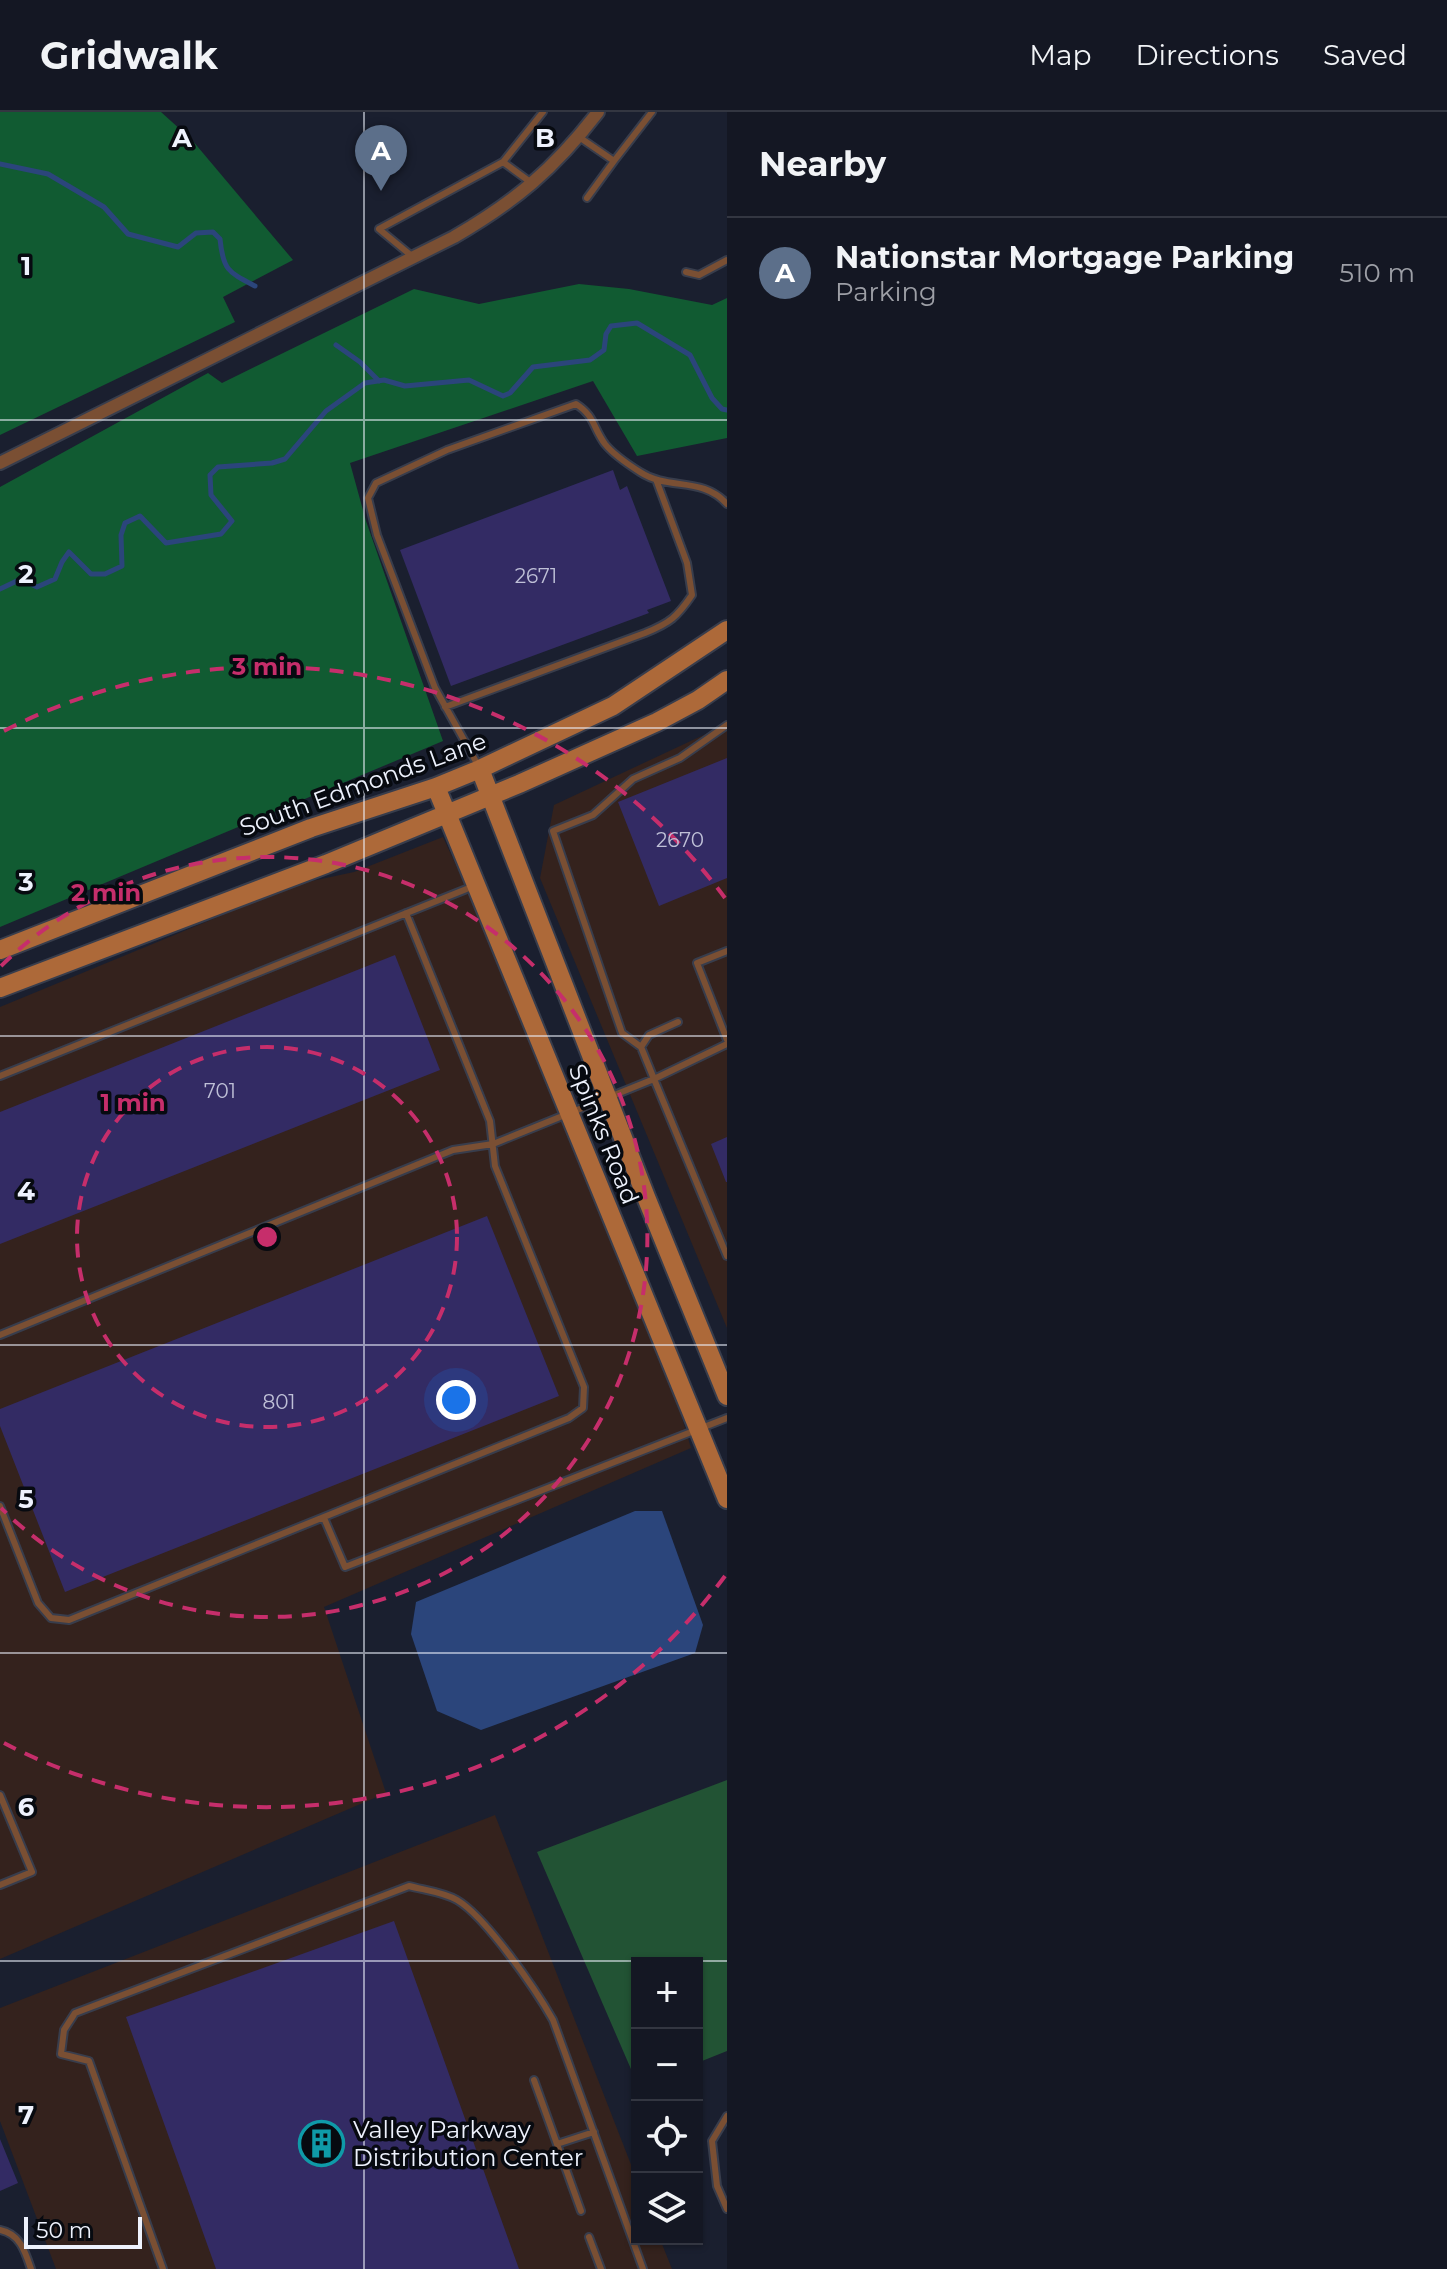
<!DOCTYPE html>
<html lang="en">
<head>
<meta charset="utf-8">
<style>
  :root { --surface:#141723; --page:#1d202b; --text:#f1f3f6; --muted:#9d9fa6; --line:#333641; --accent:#49d778 }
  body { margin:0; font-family:Montserrat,sans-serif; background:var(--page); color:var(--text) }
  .controls { position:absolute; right:24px; bottom:24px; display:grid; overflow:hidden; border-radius:0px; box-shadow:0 2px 6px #0004 }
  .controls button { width:72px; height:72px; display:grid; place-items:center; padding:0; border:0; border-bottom:2px solid var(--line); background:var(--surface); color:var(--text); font:40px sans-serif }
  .scale { position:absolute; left:24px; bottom:20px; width:118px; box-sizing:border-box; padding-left:8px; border:4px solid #eef2fd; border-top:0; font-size:22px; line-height:28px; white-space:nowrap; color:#eef2fd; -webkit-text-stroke:6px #070a10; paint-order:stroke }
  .you { position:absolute; left:456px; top:1288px; width:28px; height:28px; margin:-20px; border:6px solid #fff; border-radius:50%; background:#1a73e8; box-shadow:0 0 0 12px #1a73e833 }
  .badge { display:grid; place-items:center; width:52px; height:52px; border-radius:50%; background:var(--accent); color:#fff; font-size:26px; font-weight:700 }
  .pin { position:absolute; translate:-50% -66px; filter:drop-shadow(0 2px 4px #0008) }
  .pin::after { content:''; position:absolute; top:42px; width:28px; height:24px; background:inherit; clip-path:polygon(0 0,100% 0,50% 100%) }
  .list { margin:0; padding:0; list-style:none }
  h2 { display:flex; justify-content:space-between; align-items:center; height:104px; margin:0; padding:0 32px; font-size:34px }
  h2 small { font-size:26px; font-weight:400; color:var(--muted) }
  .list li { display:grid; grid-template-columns:52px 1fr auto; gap:24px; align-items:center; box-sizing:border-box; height:112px; padding:0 32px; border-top:2px solid var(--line) }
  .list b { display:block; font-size:30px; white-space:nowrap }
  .list p { margin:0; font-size:26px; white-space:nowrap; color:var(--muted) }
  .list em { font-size:26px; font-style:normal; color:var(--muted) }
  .icon { flex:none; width:44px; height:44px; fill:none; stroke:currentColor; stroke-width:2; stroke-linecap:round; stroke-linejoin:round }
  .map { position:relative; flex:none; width:727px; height:2157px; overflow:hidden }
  header { display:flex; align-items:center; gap:48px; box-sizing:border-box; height:112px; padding:0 40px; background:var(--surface); border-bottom:2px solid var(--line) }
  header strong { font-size:38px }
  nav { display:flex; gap:44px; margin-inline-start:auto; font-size:28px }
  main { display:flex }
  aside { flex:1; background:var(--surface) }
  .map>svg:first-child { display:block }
</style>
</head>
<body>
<header>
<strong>Gridwalk</strong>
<nav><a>Map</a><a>Directions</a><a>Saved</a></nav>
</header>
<main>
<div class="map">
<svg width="727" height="2157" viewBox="0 0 727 2157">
  <rect width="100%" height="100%" fill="#1a1f2f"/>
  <path fill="#34221d" d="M 727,612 L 727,1216 L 540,766 L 554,693 Z
    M 443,725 L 480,805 L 575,1037 L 680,1299 L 691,1336 L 324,1495 L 386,1681 L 0,1847 L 0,895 L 298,772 L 354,760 Z
    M 495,1703 L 637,2068 L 637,2127 L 660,2127 L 672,2157 L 56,2157 L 0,2009 L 0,1896 Z"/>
  <path fill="#225334" d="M 727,1668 L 727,1939 L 697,1951 L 697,1851 L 637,1851 L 637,1971 L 537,1740 Z"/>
  <path fill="#115b32" d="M 0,0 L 161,0 L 192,28 L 293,148 L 223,185 L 235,210 L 0,323 Z
    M 579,172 L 629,177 L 712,193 L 727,186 L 727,326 L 637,344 L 593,269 L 350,351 L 366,409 L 443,629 L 0,815 L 0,375 L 208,261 L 222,271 L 414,177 L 479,192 Z"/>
  <path fill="#2b457b" d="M 635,1399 L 662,1399 L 703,1513 L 695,1541 L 481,1618 L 437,1599 L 411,1522 L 416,1490 Z"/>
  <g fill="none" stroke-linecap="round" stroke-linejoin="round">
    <path stroke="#2b457b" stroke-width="5" d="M 0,52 L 48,62 L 104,95 L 128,122 L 178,135 L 196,121 L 213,120 L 220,127 C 223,158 228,160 255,174
      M 336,233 L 360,250 L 379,269
      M 0,477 L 21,467 L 37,475 L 55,467 L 62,450 L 69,440 L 91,462 L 105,462 L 122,454 L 121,423 L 125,411 L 140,404 L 166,431 L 221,422 L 232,409 L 211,383 L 210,363 L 218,355 L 272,351 L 285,347 L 326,299 L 365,271 L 384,268 L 405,274 L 469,268 L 503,284 L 510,281 L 533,255 L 590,248 L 604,238 L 606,222 L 611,214 L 637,211 L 690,243 L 712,286 L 722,297 L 727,298"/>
  </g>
  <path fill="#332b64" d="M 613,358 L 620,378 L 627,374 L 671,489 L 647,498 L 649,501 L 451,574 L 400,438 Z
    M 727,646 L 727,766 L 659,794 L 618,690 Z
    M 395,843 L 440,958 L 0,1132 L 0,1000 Z
    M 727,1025 L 727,1070 L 726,1070 L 711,1032 Z
    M 487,1104 L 559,1284 L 65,1480 L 0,1314 L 0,1297 Z
    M 394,1809 L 519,2157 L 216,2157 L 126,1905 Z
    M 0,2027 L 18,2071 L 0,2079 Z"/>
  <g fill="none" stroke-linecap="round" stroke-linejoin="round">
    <defs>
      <path id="service" d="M 579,25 L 614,49 L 587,86
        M 614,49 L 652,0
        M 503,50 L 533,72
        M 413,145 L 379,117 L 503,50 L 543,0
        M 686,160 L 699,163 L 727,148
        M 445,595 L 645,521 C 670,511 677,505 692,483 L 687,451 L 657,370
        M 479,655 L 435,576 L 377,423 L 368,386 L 376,371 L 447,338 L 576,292 C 595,304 593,316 605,332 C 613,342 629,353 640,360 C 669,379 702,364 727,392
        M 727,839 L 697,851 L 727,928
        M 727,932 L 654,967 L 727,1144
        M 641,935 L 649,923 L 678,910
        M 0,964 L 474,774
        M 0,1223 L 453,1038 L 493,1032 L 654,967 L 641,935 L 622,921 L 553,719 L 593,703 L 633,667 L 680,646 L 727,613
        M 0,1394 L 38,1491 L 51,1506 L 69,1508 L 569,1306 L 583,1296 L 584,1275 L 495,1054 L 490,1009 L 406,801
        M 324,1406 L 345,1455 L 727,1306
        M 0,1683 L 32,1760 L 0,1773
        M 534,1968 L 581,2099
        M 727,2004 L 712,2029 L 717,2074 L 727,2097
        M 557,2032 L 594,2020
        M 0,2118 C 20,2122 25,2139 31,2157
        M 589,2125 L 601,2157
        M 163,2157 L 89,1949 L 61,1942 L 64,1918 L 75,1901 L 409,1774 C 424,1778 443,1780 457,1788 C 486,1805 536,1878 553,1908 L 643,2157"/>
      <path id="minor" d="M 0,351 L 454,125 C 516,89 554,57 598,0"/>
      <path id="secondary" d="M 480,657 L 646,1085 L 727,1284
        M 436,675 L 727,1387
        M 0,838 L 311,716 L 436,675 L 480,657 L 613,594 L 727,518
        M 0,876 L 326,752 L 519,672 L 657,610 L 698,588 L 727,568"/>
    </defs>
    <use href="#service" stroke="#383d4c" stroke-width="10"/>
    <use href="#minor" stroke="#383d4c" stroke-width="16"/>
    <use href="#secondary" stroke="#383d4c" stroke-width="22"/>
    <use href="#service" stroke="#7a4f33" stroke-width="6"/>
    <use href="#minor" stroke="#7a4f33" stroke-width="12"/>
    <use href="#secondary" stroke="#ad6939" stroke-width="18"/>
  </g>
  <path fill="none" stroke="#eef2fd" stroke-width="2" stroke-opacity="0.55" d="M 364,0 L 364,2157M 0,308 L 727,308M 0,616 L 727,616M 0,924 L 727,924M 0,1233 L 727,1233M 0,1541 L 727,1541M 0,1849 L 727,1849"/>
  <g fill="none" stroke="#c62e6b" stroke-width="4" stroke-dasharray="14 10">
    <circle cx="267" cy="1125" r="190"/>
    <path d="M1 854A380 380 0 1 1 1 1396"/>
    <path d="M725 1464A570 570 0 0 1 4 1631M4 619A570 570 0 0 1 725 786"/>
  </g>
  <defs>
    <symbol id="building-ring" viewBox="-11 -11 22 22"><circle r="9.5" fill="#070a10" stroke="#0f9aa8" stroke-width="1.5"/><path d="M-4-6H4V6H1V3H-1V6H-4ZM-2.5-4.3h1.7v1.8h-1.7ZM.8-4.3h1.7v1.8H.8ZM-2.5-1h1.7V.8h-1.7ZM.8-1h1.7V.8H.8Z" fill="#0f9aa8"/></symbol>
  </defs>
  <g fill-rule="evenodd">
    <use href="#building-ring" x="296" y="2006" width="51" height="51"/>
  </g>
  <g text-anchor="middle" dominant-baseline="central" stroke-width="7" stroke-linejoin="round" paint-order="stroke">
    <g font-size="20" fill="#bfc0d7">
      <text x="536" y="464">2671</text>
      <text x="680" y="728">2670</text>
      <text x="220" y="979">701</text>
      <text x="279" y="1290">801</text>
    </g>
    <g font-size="24" fill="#eef2fd" stroke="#070a10">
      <text transform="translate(363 672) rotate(-20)">South Edmonds Lane</text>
      <text transform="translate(604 1022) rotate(68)">Spinks Road</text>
    </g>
    <g font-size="24" fill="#eef2fd" stroke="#070a10" text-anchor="start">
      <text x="353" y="2017">Valley Parkway<tspan x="353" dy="28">Distribution Center</tspan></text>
    </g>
  </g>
  <g font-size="26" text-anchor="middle" font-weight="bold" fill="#eef2fd" stroke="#070a10" stroke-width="7" stroke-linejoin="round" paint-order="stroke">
    <text x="182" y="35">A</text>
    <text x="545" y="35">B</text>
    <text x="26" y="163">1</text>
    <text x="26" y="471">2</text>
    <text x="26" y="779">3</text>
    <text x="26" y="1088">4</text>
    <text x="26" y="1396">5</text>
    <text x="26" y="1704">6</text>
    <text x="26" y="2012">7</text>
  </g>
  <circle cx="267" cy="1125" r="12" fill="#c62e6b" stroke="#070a10" stroke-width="4"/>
  <g font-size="24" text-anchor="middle" font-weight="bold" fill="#c62e6b" stroke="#070a10" stroke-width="7" stroke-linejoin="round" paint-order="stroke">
    <text x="267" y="563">3 min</text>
    <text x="106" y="789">2 min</text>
    <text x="133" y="999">1 min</text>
  </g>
</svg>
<div class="controls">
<button>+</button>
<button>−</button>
<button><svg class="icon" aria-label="locate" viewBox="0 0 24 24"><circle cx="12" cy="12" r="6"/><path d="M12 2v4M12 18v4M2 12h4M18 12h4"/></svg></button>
<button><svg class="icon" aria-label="layers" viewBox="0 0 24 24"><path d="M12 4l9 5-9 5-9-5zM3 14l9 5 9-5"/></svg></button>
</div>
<div class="scale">50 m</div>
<div class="you"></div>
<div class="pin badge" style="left:381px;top:79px;background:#5c6f8a">A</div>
</div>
<aside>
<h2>Nearby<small></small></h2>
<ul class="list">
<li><span class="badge" style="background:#5c6f8a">A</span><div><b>Nationstar Mortgage Parking</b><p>Parking</p></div><em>510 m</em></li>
</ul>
</aside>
</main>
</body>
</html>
